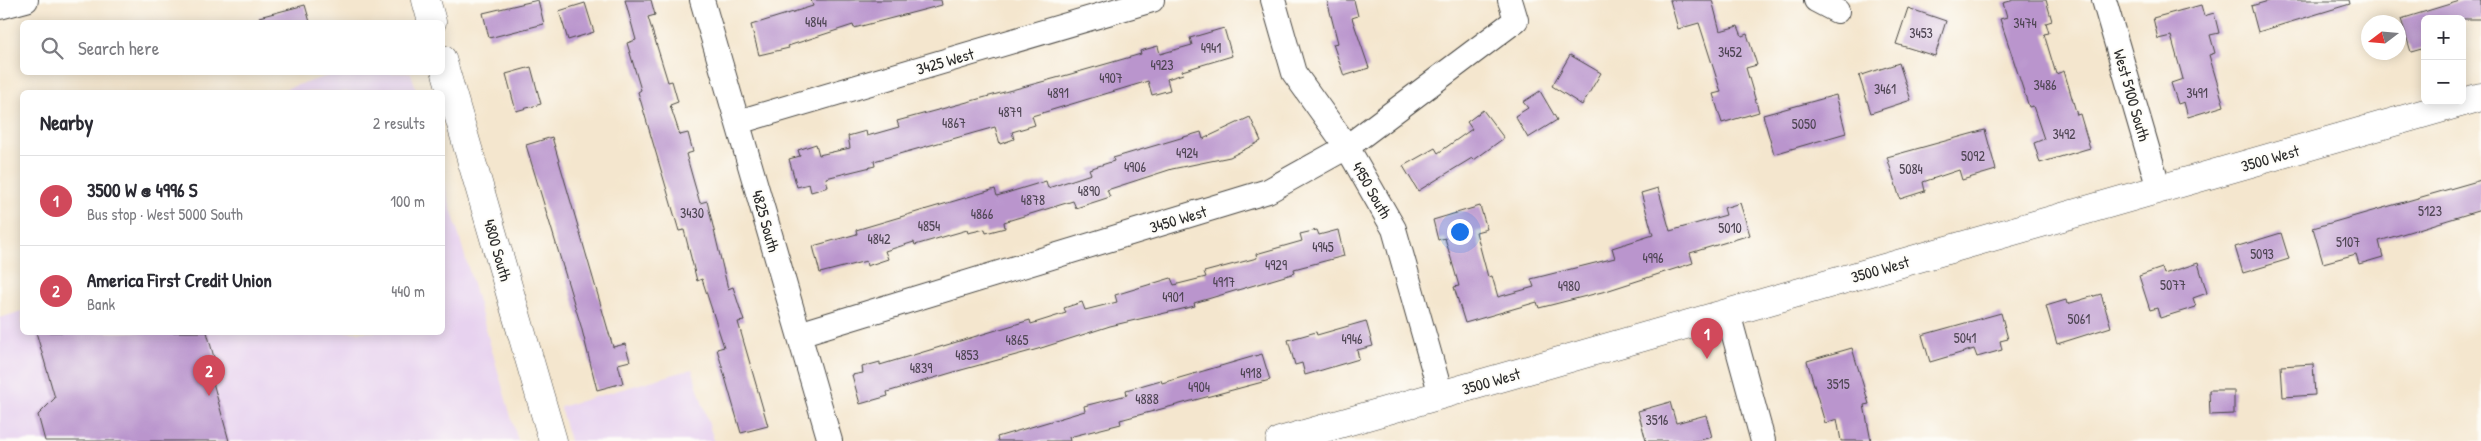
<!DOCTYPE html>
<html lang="en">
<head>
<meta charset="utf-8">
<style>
  :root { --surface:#fff; --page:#f7f7f7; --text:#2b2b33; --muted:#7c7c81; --line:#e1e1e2; --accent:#d1495b }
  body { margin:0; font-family:"Patrick Hand",sans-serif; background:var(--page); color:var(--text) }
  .controls { position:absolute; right:15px; top:15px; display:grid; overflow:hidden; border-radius:8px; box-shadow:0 2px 12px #0003 }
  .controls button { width:45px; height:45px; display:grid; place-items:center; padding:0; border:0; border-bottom:1px solid var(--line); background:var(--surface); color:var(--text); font:25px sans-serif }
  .compass { position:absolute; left:2361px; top:15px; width:45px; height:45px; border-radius:50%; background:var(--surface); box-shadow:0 2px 12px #0003; rotate:254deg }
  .you { position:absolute; left:1459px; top:231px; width:18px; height:18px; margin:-12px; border:4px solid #fff; border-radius:50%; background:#1a73e8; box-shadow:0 0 0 8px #1a73e833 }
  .badge { display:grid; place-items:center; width:32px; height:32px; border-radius:50%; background:var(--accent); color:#fff; font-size:16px; font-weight:700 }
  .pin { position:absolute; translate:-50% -41px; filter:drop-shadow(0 1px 2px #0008) }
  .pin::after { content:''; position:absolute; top:26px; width:18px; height:15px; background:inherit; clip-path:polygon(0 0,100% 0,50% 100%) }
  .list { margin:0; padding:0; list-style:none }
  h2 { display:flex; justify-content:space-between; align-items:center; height:65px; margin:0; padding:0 20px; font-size:21px }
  h2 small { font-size:16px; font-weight:400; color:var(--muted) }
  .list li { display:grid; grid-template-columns:32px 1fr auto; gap:15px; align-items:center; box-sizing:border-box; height:90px; padding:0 20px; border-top:1px solid var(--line) }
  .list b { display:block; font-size:19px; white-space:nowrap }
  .list p { margin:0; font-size:16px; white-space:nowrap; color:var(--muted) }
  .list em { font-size:16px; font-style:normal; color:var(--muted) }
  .icon { flex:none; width:28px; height:28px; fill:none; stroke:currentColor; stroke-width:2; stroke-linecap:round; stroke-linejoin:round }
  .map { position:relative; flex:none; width:2481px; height:441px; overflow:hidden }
  .search { position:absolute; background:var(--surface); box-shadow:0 2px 12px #0003; left:20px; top:20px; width:425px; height:55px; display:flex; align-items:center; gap:12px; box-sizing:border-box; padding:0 18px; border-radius:8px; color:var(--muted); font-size:19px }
  .panel { position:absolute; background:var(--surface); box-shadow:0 2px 12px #0003; left:20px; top:90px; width:425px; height:245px; border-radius:8px }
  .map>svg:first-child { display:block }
</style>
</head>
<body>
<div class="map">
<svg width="2481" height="441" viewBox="0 0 2481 441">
  <rect width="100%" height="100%" fill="#fdfcf7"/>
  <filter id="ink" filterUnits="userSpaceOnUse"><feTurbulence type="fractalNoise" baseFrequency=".02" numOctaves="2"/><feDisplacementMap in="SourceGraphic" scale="10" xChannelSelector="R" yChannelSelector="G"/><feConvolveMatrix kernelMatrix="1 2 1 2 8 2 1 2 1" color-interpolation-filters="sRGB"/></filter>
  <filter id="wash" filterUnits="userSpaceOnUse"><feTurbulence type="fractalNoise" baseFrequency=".0096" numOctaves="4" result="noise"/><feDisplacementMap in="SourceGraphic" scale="20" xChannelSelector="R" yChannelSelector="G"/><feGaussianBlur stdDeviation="1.12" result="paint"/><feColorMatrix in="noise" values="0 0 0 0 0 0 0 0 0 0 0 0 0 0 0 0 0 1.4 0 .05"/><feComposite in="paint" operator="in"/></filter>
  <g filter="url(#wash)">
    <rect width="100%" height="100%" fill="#f4e6ce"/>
    <path fill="#e7d2ef" d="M 342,72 L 411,73 L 417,92 L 274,92 Z
      M 443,180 L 518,441 L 0,441 L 0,318 L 22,311 L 22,332 L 442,332 Z
      M 692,369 L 714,441 L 570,441 L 560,407 Z"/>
    <g id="blocks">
      <path fill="#ba95cd" d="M 538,0 L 544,24 L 489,38 L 483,13 Z
        M 625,0 L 651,0 L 655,15 L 648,17 L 668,82 L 672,81 L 678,102 L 670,105 L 680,135 L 688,133 L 693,152 L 686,154 L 693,179 L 700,203 L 707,201 L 728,289 L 733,287 L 744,321 L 738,322 L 768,426 L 741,433 L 717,349 L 724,347 L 702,279 L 697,281 L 684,230 L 679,231 L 638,92 L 641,90 L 627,43 L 636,40 Z
        M 811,0 L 941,0 L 942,5 L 854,28 L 853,25 L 788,46 L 789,48 L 759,55 L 751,25 L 813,6 Z
        M 1327,0 L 1354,0 L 1358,16 L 1352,18 L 1369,68 L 1344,76 L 1333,44 L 1338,43 Z
        M 1670,0 L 1712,0 L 1720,31 L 1738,26 L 1742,36 L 1747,34 L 1757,65 L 1746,68 L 1759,112 L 1722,123 L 1713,94 L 1721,92 L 1699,23 L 1678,29 Z
        M 2014,0 L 2046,0 L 2052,21 L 2046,23 L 2049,33 L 2044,34 L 2056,74 L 2064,71 L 2077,115 L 2080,114 L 2090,148 L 2040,163 L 2034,143 L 2044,139 L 2033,106 L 2029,107 L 2000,19 L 2007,17 L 2003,3 Z
        M 2272,0 L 2349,0 L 2350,4 L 2258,32 L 2251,6 Z
        M 2463,0 L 2481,0 L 2481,19 L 2425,19 L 2425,48 L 2411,52 L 2401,19 Z
        M 585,3 L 594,32 L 568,40 L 559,11 Z
        M 305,5 L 310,22 L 260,22 L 259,17 Z
        M 2201,5 L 2204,16 L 2214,13 L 2219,33 L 2210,35 L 2215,53 L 2209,55 L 2224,106 L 2188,117 L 2184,102 L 2178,104 L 2171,83 L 2183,79 L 2171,36 L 2158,39 L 2153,18 Z
        M 1908,8 L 1946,21 L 1935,56 L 1896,44 Z
        M 1224,28 L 1232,56 L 1182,71 L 1183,74 L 1167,79 L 1170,90 L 1152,95 L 1148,81 L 1032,116 L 1035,125 L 1012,132 L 1014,139 L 1000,144 L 995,127 L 874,161 L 875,166 L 826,178 L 828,187 L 811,192 L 809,184 L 797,187 L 789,159 L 800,156 L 798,150 L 816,144 L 819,155 L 850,148 L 848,136 L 866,131 L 867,136 L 899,127 L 897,121 L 1071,74 L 1141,54 L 1140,51 L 1158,46 L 1160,54 L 1192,45 L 1190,38 Z
        M 1570,55 L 1601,73 L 1582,105 L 1552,86 Z
        M 1899,63 L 1911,100 L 1871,113 L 1859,76 Z
        M 531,67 L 541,104 L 516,111 L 506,74 Z
        M 1540,91 L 1557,120 L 1528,138 L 1515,116 L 1528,108 L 1523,102 Z
        M 1836,95 L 1846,133 L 1774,154 L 1763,115 Z
        M 1483,110 L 1504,138 L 1474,160 L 1472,158 L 1418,191 L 1403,166 L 1435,148 L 1438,153 L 1472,129 L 1467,122 Z
        M 1250,117 L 1261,141 L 1230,157 L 1172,169 L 1107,190 L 1110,197 L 1076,208 L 1073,201 L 1004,222 L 1005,228 L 986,233 L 985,229 L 968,233 L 967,230 L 915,245 L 914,242 L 885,251 L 888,259 L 867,266 L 866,261 L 820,273 L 813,246 L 857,234 L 856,230 L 995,189 L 997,196 L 1046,181 L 1048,188 L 1091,174 L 1089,169 L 1114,161 L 1113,158 L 1201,132 L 1203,139 Z
        M 1985,130 L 1996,170 L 1962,180 L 1959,170 L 1923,182 L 1925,191 L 1900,199 L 1887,157 Z
        M 552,137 L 613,347 L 625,344 L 630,361 L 618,364 L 623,383 L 597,390 L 581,326 L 526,145 Z
        M 2481,180 L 2481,210 L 2379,241 L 2383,257 L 2359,264 L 2356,254 L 2323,263 L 2313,228 Z
        M 1658,188 L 1670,231 L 1726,215 L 1724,208 L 1740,203 L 1750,235 L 1690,253 L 1693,263 L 1606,291 L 1539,308 L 1537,302 L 1465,323 L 1454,287 L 1459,286 L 1445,238 L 1438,240 L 1433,220 L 1480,206 L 1487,229 L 1476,232 L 1488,277 L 1492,276 L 1498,297 L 1534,287 L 1531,279 L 1615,258 L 1612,248 L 1653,235 L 1641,193 Z
        M 1317,230 L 1319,235 L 1338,230 L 1344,256 L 1294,269 L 1295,273 L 1194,303 L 1195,306 L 1110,326 L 1038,349 L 954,372 L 887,392 L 888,396 L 860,404 L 852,375 L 863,373 L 862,367 L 880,362 L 880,365 L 1030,320 L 1031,324 L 1066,313 L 1064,308 L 1082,302 L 1085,310 L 1117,302 L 1115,295 L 1171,278 L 1174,285 L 1206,277 L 1204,272 L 1257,258 L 1256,254 L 1302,241 L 1300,234 Z
        M 2281,233 L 2289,259 L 2243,273 L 2235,247 Z
        M 2198,263 L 2207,293 L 2193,298 L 2196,307 L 2160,318 L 2157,308 L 2150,310 L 2139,276 L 2162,268 L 2164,274 Z
        M 2101,294 L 2111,327 L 2057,344 L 2046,306 L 2066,300 L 2067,304 Z
        M 2001,313 L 2008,339 L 2000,341 L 2002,350 L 1977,357 L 1974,349 L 1930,362 L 1922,335 Z
        M 1366,321 L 1373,346 L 1357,350 L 1359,359 L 1305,375 L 1302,363 L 1295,365 L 1288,340 L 1316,332 L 1317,335 Z
        M 36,332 L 207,332 L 215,361 L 208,364 L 229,441 L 45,441 L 38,415 L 55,398 Z
        M 1852,348 L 1869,404 L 1864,405 L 1871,441 L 1841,441 L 1837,419 L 1825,423 L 1807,361 Z
        M 1262,354 L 1270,380 L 1120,420 L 1121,424 L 1069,437 L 1070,441 L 998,441 L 997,437 L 1085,411 L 1084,406 L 1127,395 L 1126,390 L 1161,380 L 1162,383 Z
        M 2313,364 L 2315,395 L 2283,397 L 2281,366 Z
        M 2209,390 L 2234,390 L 2234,414 L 2210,415 Z
        M 1670,402 L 1676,423 L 1706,415 L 1712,437 L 1696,441 L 1646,441 L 1638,411 Z"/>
    </g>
  </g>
  <g filter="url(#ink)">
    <use href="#blocks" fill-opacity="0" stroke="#494743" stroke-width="1"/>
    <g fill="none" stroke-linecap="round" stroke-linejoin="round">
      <defs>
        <path id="minor" d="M 702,0 L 830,441
          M 1273,0 L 1294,73 L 1347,147 L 1394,229 L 1441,395
          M 1816,0 L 1837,11
          M 2104,0 L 2159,189
          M 0,7 L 26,0
          M 738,122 L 1152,0
          M 1728,313 L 1763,441
          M 799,334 L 1268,191 L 1347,147 L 1516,20 L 1510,0"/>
        <path id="major" d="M 426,0 L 432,22
          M 442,59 L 553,441
          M 1280,441 L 2481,97"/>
      </defs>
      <use href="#minor" stroke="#494743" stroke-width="26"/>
      <use href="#major" stroke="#494743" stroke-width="29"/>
      <use href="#minor" stroke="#fff" stroke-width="24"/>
      <use href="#major" stroke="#fff" stroke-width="28"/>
    </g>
  </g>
  <g text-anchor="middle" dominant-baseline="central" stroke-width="4" stroke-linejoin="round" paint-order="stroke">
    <g font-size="14" fill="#4f4654">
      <text x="816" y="21">4844</text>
      <text x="2025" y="22">3474</text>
      <text x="1921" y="32">3453</text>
      <text x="1211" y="47">4941</text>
      <text x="1730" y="51">3452</text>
      <text x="1162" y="64">4923</text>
      <text x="1111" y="77">4907</text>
      <text x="2045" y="84">3486</text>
      <text x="1885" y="88">3461</text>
      <text x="1058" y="92">4891</text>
      <text x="2197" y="92">3491</text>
      <text x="1010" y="111">4879</text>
      <text x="954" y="122">4867</text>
      <text x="1804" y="123">5050</text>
      <text x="2064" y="133">3492</text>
      <text x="1187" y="152">4924</text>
      <text x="1973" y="155">5092</text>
      <text x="1135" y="166">4906</text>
      <text x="1911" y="168">5084</text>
      <text x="1089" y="190">4890</text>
      <text x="1033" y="199">4878</text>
      <text x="2430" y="210">5123</text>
      <text x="692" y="212">3430</text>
      <text x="982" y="213">4866</text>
      <text x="929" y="225">4854</text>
      <text x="1730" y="227">5010</text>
      <text x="879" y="238">4842</text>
      <text x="2348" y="241">5107</text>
      <text x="1323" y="246">4945</text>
      <text x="2262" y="253">5093</text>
      <text x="1653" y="257">4996</text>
      <text x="1276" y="264">4929</text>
      <text x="1224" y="281">4917</text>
      <text x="2173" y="284">5077</text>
      <text x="1569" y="285">4980</text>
      <text x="1173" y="296">4901</text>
      <text x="2079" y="318">5061</text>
      <text x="1965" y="337">5041</text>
      <text x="1352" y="338">4946</text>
      <text x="1017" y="339">4865</text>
      <text x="967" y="354">4853</text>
      <text x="921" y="367">4839</text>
      <text x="1251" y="372">4918</text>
      <text x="1838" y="383">3515</text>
      <text x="1199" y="386">4904</text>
      <text x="1147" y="398">4888</text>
      <text x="1657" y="419">3516</text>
    </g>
    <g font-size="16" fill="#2b2b2b" stroke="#fdfcf7">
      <text transform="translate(945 61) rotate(-16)">3425 West</text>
      <text transform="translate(2132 95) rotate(74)">West 5100 South</text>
      <text transform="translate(2270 158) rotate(-16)">3500 West</text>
      <text transform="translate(1372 190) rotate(60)">4950 South</text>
      <text transform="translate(1178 219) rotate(-17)">3450 West</text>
      <text transform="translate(766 221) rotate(74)">4825 South</text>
      <text transform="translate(498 250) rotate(74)">4800 South</text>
      <text transform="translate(1880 269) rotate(-16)">3500 West</text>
      <text transform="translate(1491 381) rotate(-16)">3500 West</text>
    </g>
  </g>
</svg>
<div class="controls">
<button>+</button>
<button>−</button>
</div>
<svg class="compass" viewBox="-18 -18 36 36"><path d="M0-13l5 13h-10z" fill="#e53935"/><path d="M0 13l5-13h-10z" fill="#7c7c81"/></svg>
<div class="you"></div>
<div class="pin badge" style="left:1707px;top:359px">1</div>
<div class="pin badge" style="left:209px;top:396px">2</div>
<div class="search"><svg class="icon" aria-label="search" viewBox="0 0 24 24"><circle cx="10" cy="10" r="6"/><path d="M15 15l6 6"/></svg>Search here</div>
<section class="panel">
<h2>Nearby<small>2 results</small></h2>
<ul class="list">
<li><span class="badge">1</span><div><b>3500 W @ 4996 S</b><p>Bus stop · West 5000 South</p></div><em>100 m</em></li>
<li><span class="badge">2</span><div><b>America First Credit Union</b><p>Bank</p></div><em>440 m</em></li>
</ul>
</section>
</div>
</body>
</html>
